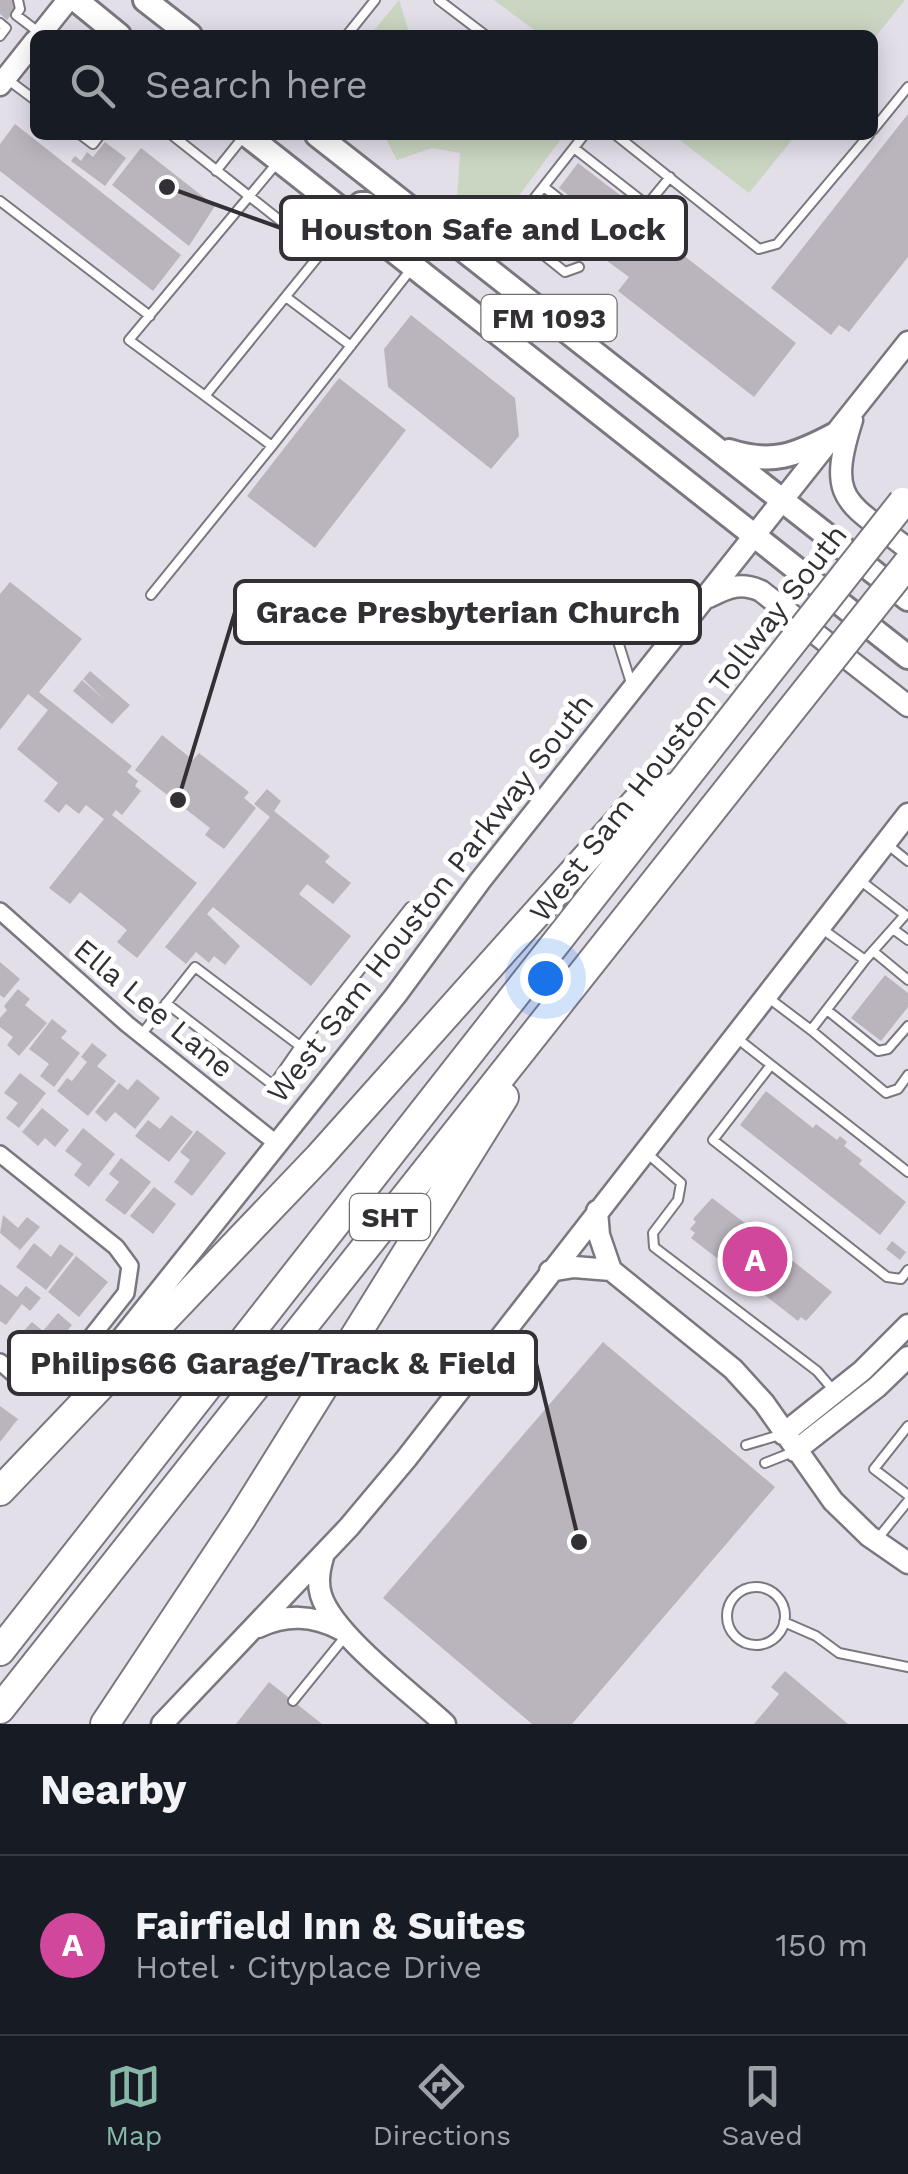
<!DOCTYPE html>
<html lang="en">
<head>
<meta charset="utf-8">
<style>
  :root { --surface:#171b24; --page:#242831; --text:#f1f3f6; --muted:#9ea1a6; --line:#363941; --accent:#87b8a7 }
  body { margin:0; font-family:"Work Sans",sans-serif; background:var(--page); color:var(--text) }
  .you { position:absolute; left:545px; top:978px; width:35px; height:35px; margin:-25px; border:8px solid #fff; border-radius:50%; background:#1a73e8; box-shadow:0 0 0 15px #1a73e833 }
  .badge { display:grid; place-items:center; width:65px; height:65px; border-radius:50%; background:var(--accent); color:#fff; font-size:32px; font-weight:700 }
  .pin { position:absolute; translate:-50% -50%; border:5px solid #fff; box-shadow:0 2px 10px #0006 }
  .list { margin:0; padding:0; list-style:none }
  h2 { display:flex; justify-content:space-between; align-items:center; height:130px; margin:0; padding:0 40px; font-size:42px }
  h2 small { font-size:32px; font-weight:400; color:var(--muted) }
  .list li { display:grid; grid-template-columns:65px 1fr auto; gap:30px; align-items:center; box-sizing:border-box; height:180px; padding:0 40px; border-top:2px solid var(--line) }
  .list b { display:block; font-size:38px; white-space:nowrap }
  .list p { margin:0; font-size:32px; white-space:nowrap; color:var(--muted) }
  .list em { font-size:32px; font-style:normal; color:var(--muted) }
  .icon { flex:none; width:55px; height:55px; fill:none; stroke:currentColor; stroke-width:2; stroke-linecap:round; stroke-linejoin:round }
  .map { position:relative; flex:none; width:908px; height:1724px; overflow:hidden }
  .search { position:absolute; background:var(--surface); box-shadow:0 5px 25px #0003; left:30px; right:30px; top:30px; height:110px; display:flex; align-items:center; gap:25px; box-sizing:border-box; padding:0 35px; border-radius:15px; color:var(--muted); font-size:38px }
  .sheet { height:310px; background:var(--surface) }
  nav { display:flex; justify-content:space-around; align-items:center; box-sizing:border-box; height:140px; border-top:2px solid var(--line); background:var(--surface); font-size:28px; color:var(--muted) }
  nav a { display:grid; justify-items:center; gap:5px }
  nav .on { color:var(--accent) }
  .map>svg:first-child { display:block }
</style>
</head>
<body>
<div class="map">
<svg width="908" height="1724" viewBox="0 0 908 1724">
  <rect width="100%" height="100%" fill="#e3dfe9"/>
  <path fill="#cad5c2" d="M 399,0 L 410,35 L 370,35 Z
    M 494,0 L 905,0 L 873,40 L 873,35 L 541,35 Z
    M 384,135 L 558,135 L 561,139 L 493,231 L 457,197 L 460,153 L 432,148 L 397,160 Z
    M 673,135 L 796,135 L 749,193 Z"/>
  <path fill="#bab4bd" d="M 0,0 L 13,0 L 19,5 L 7,20 L 0,14 Z
    M 908,114 L 908,257 L 849,332 L 839,325 L 831,335 L 771,288 Z
    M 15,124 L 181,255 L 153,291 L 0,171 L 0,144 Z
    M 105,142 L 126,158 L 105,186 L 71,161 L 75,156 L 81,161 L 87,152 L 93,157 Z
    M 141,148 L 215,206 L 189,246 L 112,185 Z
    M 578,163 L 654,221 L 647,231 L 658,240 L 660,237 L 796,343 L 754,397 L 618,291 L 629,277 L 603,258 L 620,236 L 559,188 Z
    M 546,204 L 589,237 L 580,248 L 541,217 L 537,222 L 577,252 L 569,262 L 526,230 Z
    M 411,315 L 515,398 L 519,436 L 491,469 L 388,387 L 384,349 Z
    M 339,378 L 406,430 L 315,548 L 247,496 Z
    M 10,582 L 82,639 L 39,692 L 132,766 L 127,772 L 138,781 L 135,786 L 141,791 L 122,815 L 116,810 L 112,815 L 197,883 L 137,958 L 117,942 L 127,930 L 80,892 L 70,904 L 49,888 L 104,819 L 86,805 L 79,814 L 66,804 L 59,813 L 44,801 L 58,783 L 17,749 L 48,710 L 28,694 L 0,730 L 0,594 Z
    M 90,671 L 130,705 L 112,724 L 73,691 L 82,680 L 106,701 L 83,679 Z
    M 162,735 L 193,760 L 199,753 L 249,792 L 244,798 L 256,808 L 224,849 L 205,835 L 210,828 L 135,770 Z
    M 267,789 L 281,801 L 274,811 L 330,856 L 325,862 L 351,883 L 333,904 L 307,884 L 299,894 L 351,936 L 311,986 L 213,907 L 207,914 L 240,946 L 225,965 L 214,956 L 209,963 L 196,952 L 186,964 L 165,947 L 270,817 L 254,804 Z
    M 0,962 L 20,979 L 4,998 L 0,995 Z
    M 885,975 L 908,993 L 908,1007 L 881,1041 L 851,1018 Z
    M 18,989 L 30,999 L 25,1005 L 47,1023 L 19,1056 L 7,1045 L 13,1037 L 0,1027 L 0,1018 L 7,1010 L 4,1006 Z
    M 52,1019 L 67,1031 L 61,1038 L 80,1053 L 54,1087 L 40,1076 L 49,1064 L 29,1049 Z
    M 92,1043 L 107,1055 L 97,1066 L 116,1081 L 88,1116 L 57,1091 L 67,1078 L 72,1081 L 87,1062 L 81,1057 Z
    M 20,1073 L 46,1093 L 19,1128 L 6,1118 L 18,1103 L 4,1093 Z
    M 137,1079 L 160,1098 L 135,1129 L 115,1112 L 106,1122 L 95,1112 L 119,1083 L 128,1090 Z
    M 766,1091 L 813,1128 L 816,1124 L 837,1140 L 840,1136 L 847,1142 L 844,1146 L 862,1160 L 859,1164 L 906,1202 L 880,1235 L 740,1125 Z
    M 42,1108 L 69,1130 L 55,1147 L 45,1138 L 38,1146 L 22,1132 Z
    M 171,1115 L 193,1132 L 169,1162 L 135,1136 L 148,1120 L 160,1129 Z
    M 83,1128 L 115,1154 L 89,1187 L 74,1175 L 82,1164 L 65,1151 Z
    M 197,1130 L 226,1153 L 192,1196 L 174,1182 L 190,1160 L 180,1152 Z
    M 121,1158 L 151,1182 L 125,1215 L 105,1200 L 119,1182 L 109,1174 Z
    M 154,1187 L 176,1204 L 153,1234 L 130,1216 Z
    M 712,1198 L 754,1230 L 762,1230 L 788,1249 L 784,1254 L 832,1292 L 806,1321 L 801,1317 L 798,1321 L 691,1238 L 695,1233 L 690,1229 L 696,1222 L 693,1219 Z
    M 3,1215 L 18,1228 L 27,1217 L 40,1227 L 20,1250 L 0,1233 Z
    M 892,1241 L 906,1252 L 900,1260 L 886,1249 Z
    M 34,1243 L 51,1257 L 60,1244 L 74,1254 L 46,1290 L 16,1267 Z
    M 76,1256 L 108,1282 L 79,1317 L 48,1292 Z
    M 0,1284 L 17,1297 L 26,1286 L 41,1298 L 30,1311 L 22,1304 L 6,1325 L 0,1321 Z
    M 58,1313 L 72,1325 L 45,1358 L 19,1336 L 32,1322 L 43,1331 Z
    M 603,1342 L 775,1487 L 572,1724 L 532,1724 L 383,1598 Z
    M 0,1406 L 18,1419 L 0,1442 Z
    M 785,1671 L 848,1724 L 754,1724 L 779,1694 L 771,1687 Z
    M 269,1682 L 322,1724 L 236,1724 Z"/>
  <g fill="none" stroke-linecap="round" stroke-linejoin="round">
    <defs>
      <path id="lane" d="M 18,0 L 20,9 L 16,15 L 41,34
        M 439,0 L 485,35
        M 0,23 L 6,28 L 0,36
        M 347,35 L 375,0
        M 7,79 L 35,100
        M 873,130 L 908,87
        M 81,135 L 93,144 L 100,135
        M 172,135 L 321,253 L 347,219
        M 616,135 L 759,249 L 777,244 L 869,135
        M 574,148 L 647,205 L 670,177
        M 216,171 L 244,136
        M 544,187 L 606,236 L 591,254
        M 0,201 L 150,316
        M 511,229 L 565,272 L 579,267
        M 321,253 L 205,396 L 272,446 L 412,268
        M 485,261 L 584,135
        M 286,297 L 351,346
        M 205,396 L 129,340 L 277,163
        M 151,595 L 272,446
        M 616,635 L 631,683
        M 888,845 L 908,861
        M 821,928 L 865,960 L 905,915 L 861,881
        M 893,929 L 908,940
        M 873,951 L 908,980
        M 766,996 L 811,1030 L 865,960
        M 166,1003 L 273,1085 L 300,1046
        M 827,1010 L 878,1051 L 888,1049 L 908,1026
        M 811,1030 L 886,1093 L 898,1089 L 908,1075
        M 141,1035 L 195,967 L 300,1046 L 410,907
        M 738,1039 L 908,1172
        M 771,1065 L 713,1140 L 887,1277 L 901,1279 L 908,1270
        M 649,1155 L 681,1183 L 678,1200 L 653,1233 L 654,1247 L 817,1371 L 835,1392
        M 908,1426 L 874,1469 L 908,1495
        M 746,1445 L 783,1434
        M 765,1463 L 793,1452
        M 879,1537 L 908,1501
        M727 1616a29 29 0 1 1 58 0a29 29 0 1 1-58 0Z
        M 784,1622 L 816,1636 L 839,1653 L 908,1667
        M 293,1701 L 344,1638"/>
      <path id="street" d="M 0,911 L 127,1024 L 276,1143
        M 0,1154 L 116,1247 L 130,1266 L 126,1293 L 62,1374 L 39,1382 L 13,1373 L 0,1362"/>
      <path id="secondary" d="M 40,35 L 68,0
        M 0,85 L 35,41
        M 852,420 C 826,502 847,501 908,549
        M 709,597 C 728,587 741,582 761,591 L 908,706
        M 597,1211 L 599,1235 L 611,1270 L 733,1369 L 764,1403 L 833,1501 L 869,1536 L 908,1563
        M 550,1271 L 574,1267 L 611,1270
        M 82,1388 L 396,995 L 480,881 L 908,342
        M 783,1434 L 862,1371 L 908,1325
        M 795,1451 L 877,1387 L 908,1357
        M 323,1557 C 319,1570 317,1582 321,1595 C 333,1635 413,1694 445,1724
        M 258,1627 C 287,1614 312,1615 340,1629
        M 162,1724 L 349,1527 L 406,1459 L 908,814"/>
      <path id="primary" d="M 76,0 L 119,35
        M 145,0 L 190,35
        M 247,135 L 908,657
        M 317,135 L 908,599
        M 349,216 L 361,204 L 366,204 L 427,231
        M 729,451 C 772,465 796,455 834,435"/>
      <path id="highway" d="M 0,1491 L 319,1157 L 639,799 L 679,786
        M 0,1651 L 760,683
        M 0,1709 L 780,724
        M 105,1724 L 241,1519 L 504,1097"/>
    </defs>
    <use href="#lane" stroke="#7b7780" stroke-width="12"/>
    <use href="#street" stroke="#7b7780" stroke-width="20"/>
    <use href="#secondary" stroke="#7b7780" stroke-width="25"/>
    <use href="#primary" stroke="#7b7780" stroke-width="28"/>
    <use href="#highway" stroke="#7b7780" stroke-width="32"/>
    <use href="#lane" stroke="#fff" stroke-width="8"/>
    <use href="#street" stroke="#fff" stroke-width="15"/>
    <use href="#secondary" stroke="#fff" stroke-width="20"/>
    <use href="#primary" stroke="#fff" stroke-width="22"/>
    <use href="#highway" stroke="#fff" stroke-width="28"/>
    <defs>
      <path id="highway-bridge" d="M 760,683 L 903,502
        M 780,724 L 908,563"/>
    </defs>
    <use href="#highway-bridge" stroke="#7b7780" stroke-width="32" stroke-linecap="butt"/>
    <use href="#highway-bridge" stroke="#fff" stroke-width="28"/>
  </g>
  <g text-anchor="middle" dominant-baseline="central" stroke-width="10" stroke-linejoin="round" paint-order="stroke">
    <g fill="#fff" stroke="#706e71" stroke-width="2.5">
      <rect x="481.5" y="295" width="135" height="46" rx="8"/>
      <rect x="350" y="1194" width="80" height="46" rx="8"/>
    </g>
    <g font-size="28" font-weight="bold" fill="#323034">
      <text x="549" y="318">FM 1093</text>
      <text x="390" y="1217">SHT</text>
    </g>
    <g font-size="30" fill="#323034" stroke="#fff">
      <text transform="translate(688 723) rotate(-52)">West Sam Houston Tollway South</text>
      <text transform="translate(430 898) rotate(-52)">West Sam Houston Parkway South</text>
      <text transform="translate(154 1008) rotate(40)">Ella Lee Lane</text>
    </g>
  </g>
  <path fill="none" stroke="#323034" stroke-width="4" d="M167 187L281 228M178 800L235 612M579 1542L536 1363"/>
  <g fill="#323034" stroke="#fff" stroke-width="4">
    <circle cx="167" cy="187" r="10"/>
    <circle cx="178" cy="800" r="10"/>
    <circle cx="579" cy="1542" r="10"/>
  </g>
  <g fill="#fff" stroke="#323034" stroke-width="4">
    <rect x="281" y="197" width="405" height="62" rx="10"/>
    <rect x="235" y="581" width="465" height="62" rx="10"/>
    <rect x="9" y="1332" width="527" height="62" rx="10"/>
  </g>
  <g font-size="32" text-anchor="middle" font-weight="bold" fill="#323034">
    <text x="483" y="240">Houston Safe and Lock</text>
    <text x="468" y="623">Grace Presbyterian Church</text>
    <text x="273" y="1374">Philips66 Garage/Track &amp; Field</text>
  </g>
</svg>
<div class="you"></div>
<div class="pin badge" style="left:755px;top:1259px;background:#d1479c">A</div>
<div class="search"><svg class="icon" aria-label="search" viewBox="0 0 24 24"><circle cx="10" cy="10" r="6"/><path d="M15 15l6 6"/></svg>Search here</div>
</div>
<section class="sheet">
<h2>Nearby<small></small></h2>
<ul class="list">
<li><span class="badge" style="background:#d1479c">A</span><div><b>Fairfield Inn &amp; Suites</b><p>Hotel · Cityplace Drive</p></div><em>150 m</em></li>
</ul>
</section>
<nav>
<a class="on"><svg class="icon" aria-label="map" viewBox="0 0 24 24"><path d="M3 6l6-2 6 2 6-2v14l-6 2-6-2-6 2zM9 4v14M15 6v14"/></svg>Map</a>
<a><svg class="icon" aria-label="directions" viewBox="0 0 24 24"><path d="M12 3l9 9-9 9-9-9zM9 14v-3h6M13 9l2 2-2 2"/></svg>Directions</a>
<a><svg class="icon" aria-label="saved" viewBox="0 0 24 24"><path d="M7 4h10v16l-5-4-5 4z"/></svg>Saved</a>
</nav>
</body>
</html>
